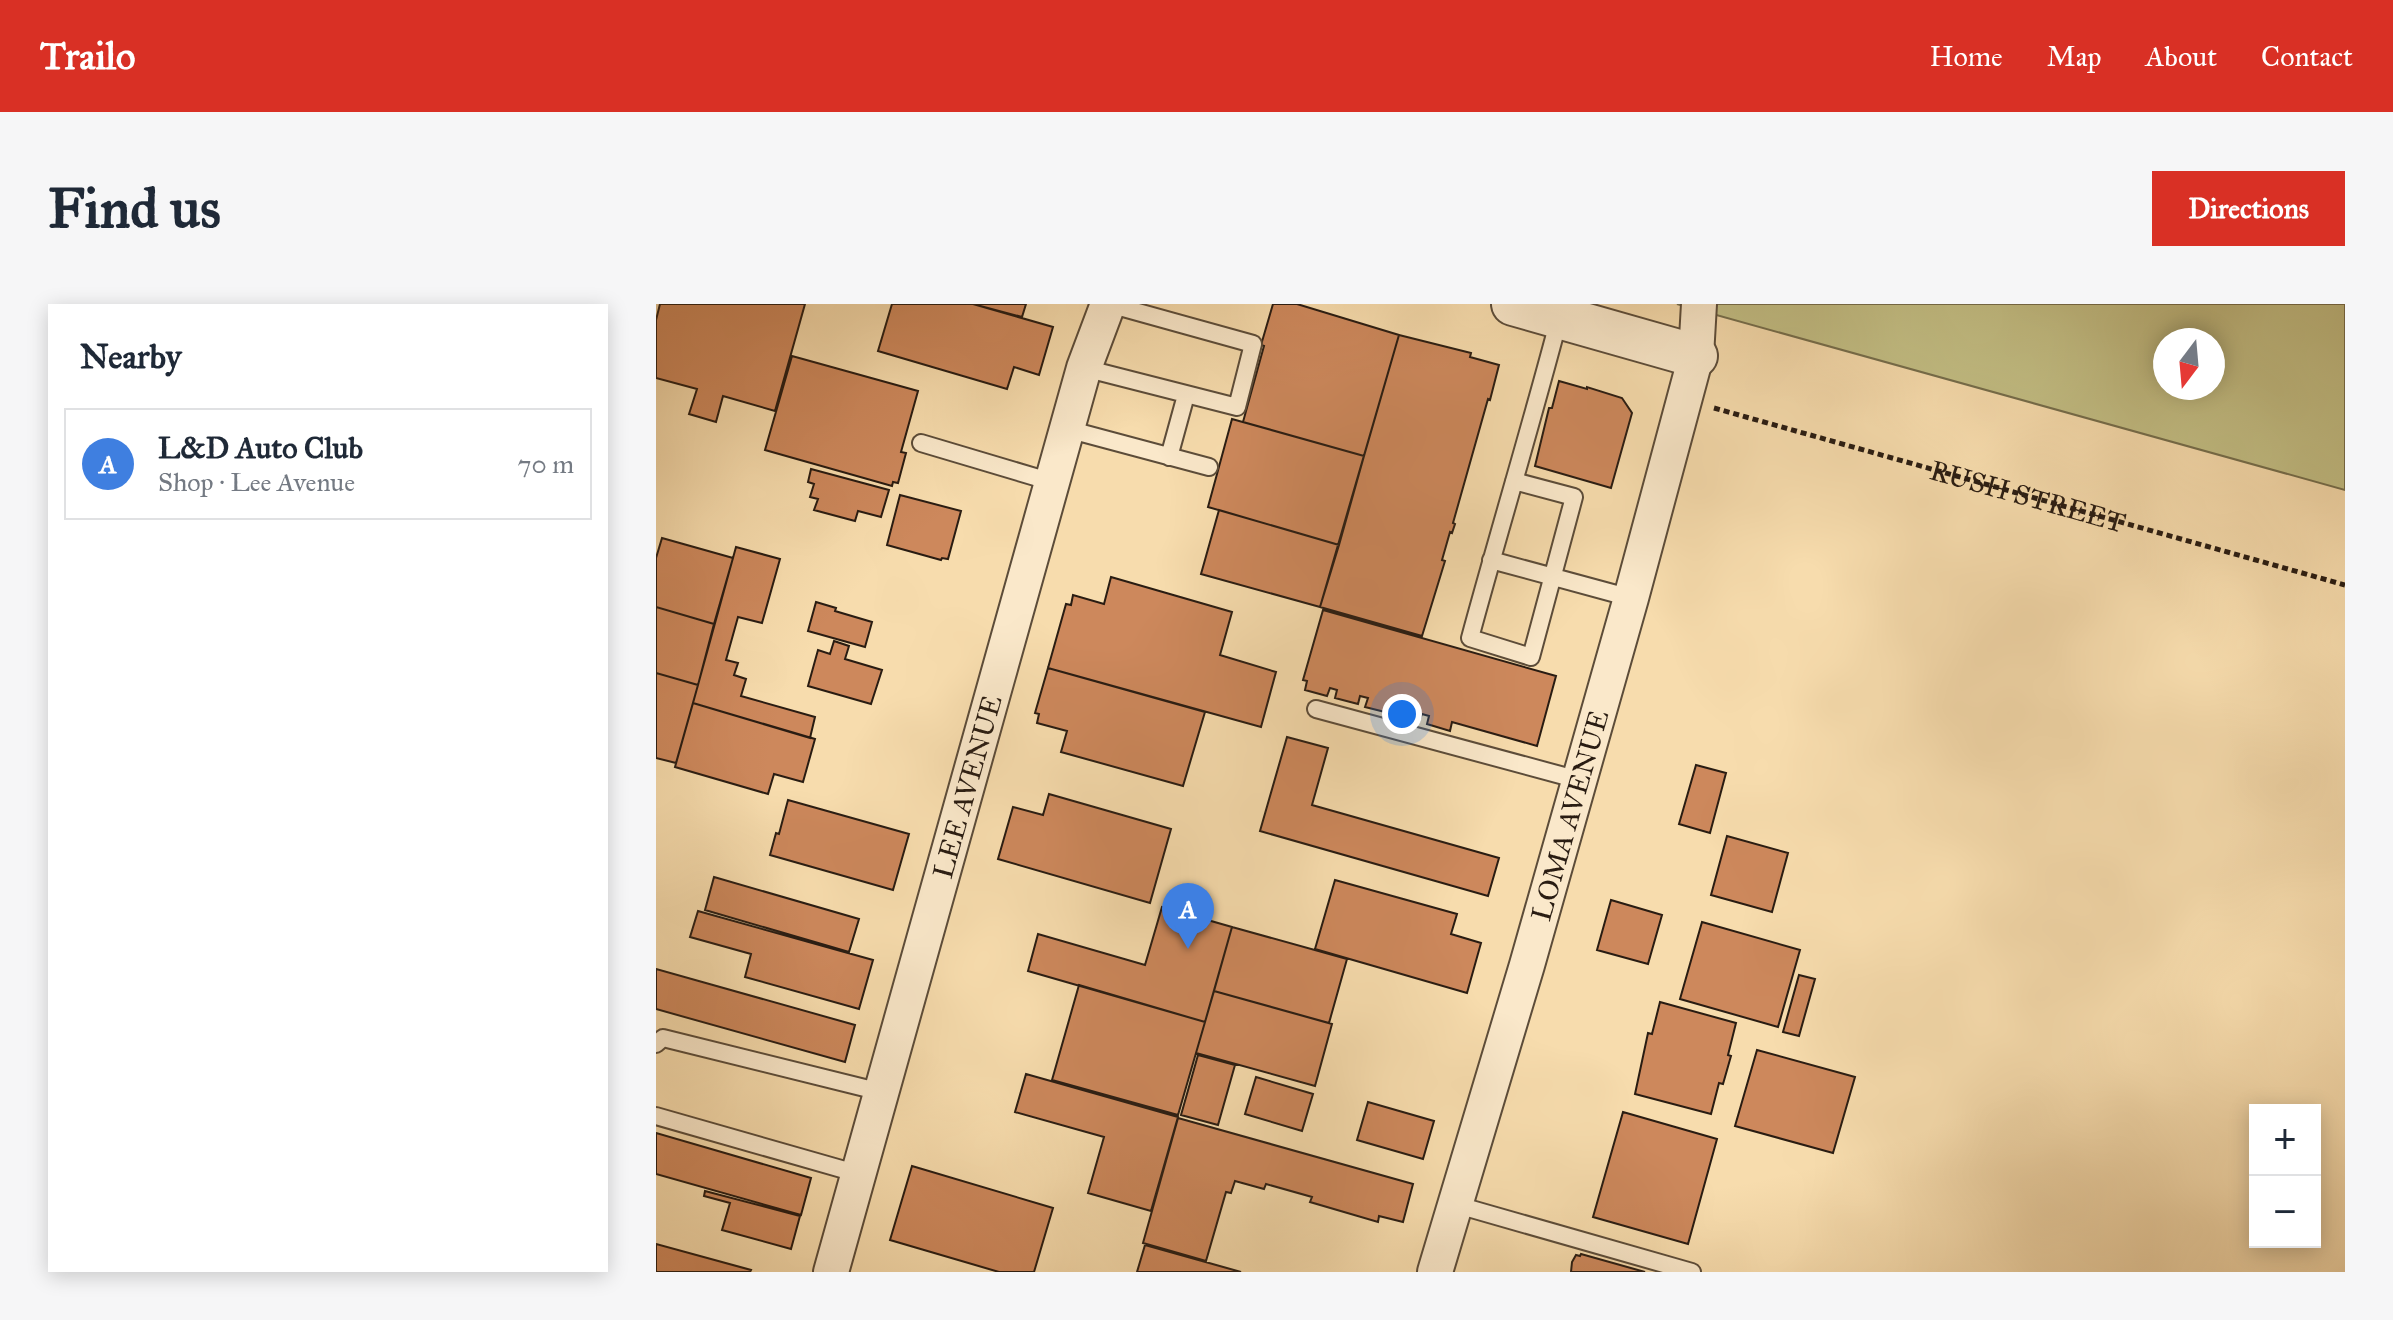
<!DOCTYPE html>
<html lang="en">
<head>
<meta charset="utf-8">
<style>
  :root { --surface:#fff; --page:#f6f6f7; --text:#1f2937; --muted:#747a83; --line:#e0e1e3; --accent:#d93025 }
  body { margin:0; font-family:"IM FELL Great Primer",serif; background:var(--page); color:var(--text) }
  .controls { position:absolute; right:24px; bottom:24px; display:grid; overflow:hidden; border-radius:0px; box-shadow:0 4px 20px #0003 }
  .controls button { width:72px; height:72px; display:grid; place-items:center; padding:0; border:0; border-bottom:2px solid var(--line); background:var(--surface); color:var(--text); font:40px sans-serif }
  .compass { position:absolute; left:1497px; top:24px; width:72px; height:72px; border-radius:50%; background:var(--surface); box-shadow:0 4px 20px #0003; rotate:196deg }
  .you { position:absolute; left:746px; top:410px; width:28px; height:28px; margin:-20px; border:6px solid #fff; border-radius:50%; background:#1a73e8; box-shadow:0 0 0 12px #1a73e833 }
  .badge { display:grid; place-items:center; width:52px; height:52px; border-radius:50%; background:var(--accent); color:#fff; font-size:26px; font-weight:700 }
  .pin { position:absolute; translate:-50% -66px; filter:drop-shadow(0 2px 4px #0008) }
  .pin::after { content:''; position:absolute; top:42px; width:28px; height:24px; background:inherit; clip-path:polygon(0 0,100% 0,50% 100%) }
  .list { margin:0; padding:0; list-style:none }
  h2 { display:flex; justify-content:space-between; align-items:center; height:104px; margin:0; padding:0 32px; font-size:34px }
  h2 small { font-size:26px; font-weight:400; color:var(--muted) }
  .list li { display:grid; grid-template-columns:52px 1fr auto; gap:24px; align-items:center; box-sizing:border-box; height:112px; margin:0 16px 16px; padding:0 16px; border:2px solid var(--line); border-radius:0px }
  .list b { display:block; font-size:30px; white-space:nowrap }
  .list p { margin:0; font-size:26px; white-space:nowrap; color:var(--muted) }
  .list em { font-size:26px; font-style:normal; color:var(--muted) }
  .map { position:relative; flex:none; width:1689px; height:968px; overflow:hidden; border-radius:0px }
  header { display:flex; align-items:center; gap:48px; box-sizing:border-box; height:112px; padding:0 40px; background:var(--accent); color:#fff }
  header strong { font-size:38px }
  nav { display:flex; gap:44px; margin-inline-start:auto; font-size:28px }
  .intro { display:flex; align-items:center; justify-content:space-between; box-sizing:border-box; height:192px; padding:0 48px }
  h1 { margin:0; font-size:56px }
  .button { padding:20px 36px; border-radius:0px; background:var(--accent); color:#fff; font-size:28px; font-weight:700 }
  main { display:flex; gap:48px; padding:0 48px }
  aside { flex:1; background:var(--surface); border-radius:0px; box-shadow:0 4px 20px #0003 }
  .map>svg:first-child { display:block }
</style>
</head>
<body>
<header>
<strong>Trailo</strong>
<nav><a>Home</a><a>Map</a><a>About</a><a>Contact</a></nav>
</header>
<div class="intro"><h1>Find us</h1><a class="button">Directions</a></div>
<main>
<aside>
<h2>Nearby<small></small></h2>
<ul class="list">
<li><span class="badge" style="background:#3f7fe0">A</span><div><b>L&amp;D Auto Club</b><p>Shop · Lee Avenue</p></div><em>70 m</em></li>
</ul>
</aside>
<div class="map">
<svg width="1689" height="968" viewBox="0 0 1689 968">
  <rect width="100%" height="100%" fill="#f7dcad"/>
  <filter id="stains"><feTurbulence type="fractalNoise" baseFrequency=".0025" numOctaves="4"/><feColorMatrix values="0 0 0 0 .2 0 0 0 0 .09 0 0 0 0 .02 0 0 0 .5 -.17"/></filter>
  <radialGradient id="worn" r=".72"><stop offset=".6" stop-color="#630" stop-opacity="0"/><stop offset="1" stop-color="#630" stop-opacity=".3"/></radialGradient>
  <path fill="#c3bf85" stroke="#766e4c" stroke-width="2" fill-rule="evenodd" d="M 1021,0 L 1689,0 L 1689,186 ZM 1509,36 L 1557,36 L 1557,84 L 1509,84 Z"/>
  <path fill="#cd885c" stroke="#291c12" stroke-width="2" d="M 4,0 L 149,0 L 119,107 L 67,92 L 60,118 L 33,110 L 41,85 L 0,74 L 0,16 Z
    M 236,0 L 317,0 L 397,23 L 383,71 L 358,63 L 351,85 L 222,47 Z
    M 317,0 L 370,0 L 366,13 Z
    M 617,0 L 641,0 L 743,31 L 708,152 L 587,118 L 608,42 L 605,41 Z
    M 743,31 L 815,49 L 814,53 L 843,61 L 834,96 L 832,95 L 797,219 L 799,220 L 796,229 L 794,228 L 786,256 L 789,257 L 766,332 L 664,303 Z
    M 136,52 L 262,87 L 245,148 L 250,149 L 242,179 L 237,178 L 236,182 L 109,146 Z
    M 903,77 L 931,85 L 931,83 L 966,94 L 976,109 L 955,184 L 879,162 L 893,104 L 896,104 Z
    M 576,115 L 708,152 L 683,241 L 552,203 Z
    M 155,165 L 233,186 L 225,213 L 202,207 L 199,217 L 158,206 L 162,195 L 154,193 L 158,180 L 152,178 Z
    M 244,191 L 305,207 L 292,255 L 286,254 L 285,256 L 231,241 Z
    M 563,206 L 683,241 L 664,303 L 545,270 Z
    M 6,234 L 77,254 L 58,320 L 0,303 L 0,254 Z
    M 80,243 L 124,255 L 106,319 L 82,313 L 70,356 L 82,359 L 78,371 L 90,375 L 85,392 L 159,413 L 154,434 L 37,399 Z
    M 455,273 L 576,308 L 564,351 L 620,368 L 605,423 L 392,364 L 410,300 L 415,301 L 417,291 L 448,300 Z
    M 160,298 L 180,304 L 179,307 L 216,318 L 209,343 L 152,327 Z
    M 0,303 L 58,320 L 42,381 L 0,369 Z
    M 667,306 L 900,372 L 881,442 L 796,418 L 794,427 L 771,420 L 773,412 L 766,410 L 763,418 L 740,411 L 742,403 L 735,400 L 733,409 L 709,403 L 712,394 L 704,392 L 702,400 L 679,394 L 681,386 L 674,384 L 671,392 L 649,386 L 651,377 L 647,376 Z
    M 178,337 L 193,342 L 189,355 L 226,366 L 215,400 L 152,382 L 162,346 L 174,350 Z
    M 392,364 L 549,408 L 527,482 L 405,448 L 411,427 L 381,419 L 383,410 L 379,409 Z
    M 0,369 L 42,381 L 20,459 L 0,454 Z
    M 37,399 L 159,435 L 147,478 L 118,470 L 112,490 L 19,463 Z
    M 631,433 L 672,444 L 656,501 L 843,554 L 832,592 L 604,527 Z
    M 1040,461 L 1070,469 L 1054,529 L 1023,520 Z
    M 393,490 L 515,525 L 494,599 L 342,555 L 357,503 L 387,511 Z
    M 132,496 L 253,530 L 237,586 L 114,551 L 120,529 L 123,530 Z
    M 1071,532 L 1132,549 L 1116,608 L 1055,591 Z
    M 58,573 L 203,615 L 193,648 L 49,606 Z
    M 679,576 L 801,610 L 795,630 L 825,639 L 811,689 L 659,645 Z
    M 955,596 L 1006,611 L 992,660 L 941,646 Z
    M 506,603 L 576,623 L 549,718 L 372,667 L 382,630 L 489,661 Z
    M 42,607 L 217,656 L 203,705 L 89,673 L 95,650 L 34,633 Z
    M 1046,618 L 1144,646 L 1122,723 L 1024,695 Z
    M 576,623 L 691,655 L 673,719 L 558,687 Z
    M 0,665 L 199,721 L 189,758 L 0,705 Z
    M 1143,671 L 1159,675 L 1143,732 L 1127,728 Z
    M 423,681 L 549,718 L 522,811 L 396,776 Z
    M 558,687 L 676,720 L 659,782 L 540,749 Z
    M 1004,698 L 1080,719 L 1072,751 L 1075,752 L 1067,780 L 1063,779 L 1055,810 L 979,790 L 992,729 L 996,730 Z
    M 1101,746 L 1199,773 L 1177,849 L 1079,822 Z
    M 542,751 L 579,761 L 562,821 L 525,811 Z
    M 370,770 L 522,813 L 495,907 L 432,889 L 448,833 L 359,808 Z
    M 600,773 L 657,790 L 646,827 L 589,810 Z
    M 712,798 L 778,817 L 767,855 L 701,836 Z
    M 967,808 L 1061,835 L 1032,940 L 937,913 Z
    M 522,814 L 757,880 L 747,918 L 723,912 L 722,918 L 654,898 L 656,893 L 610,880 L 608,885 L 579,877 L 575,889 L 570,888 L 550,957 L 487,939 Z
    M 0,829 L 155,874 L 145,911 L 0,870 Z
    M 256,862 L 397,904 L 378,968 L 343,968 L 234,936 Z
    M 49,887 L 144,912 L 135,945 L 66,926 L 74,899 L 48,892 Z
    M 0,940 L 95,966 L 94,968 L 0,968 Z
    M 489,941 L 585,968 L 481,968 Z
    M 925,950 L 989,968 L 915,968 L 916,958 L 920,951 L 924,952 Z"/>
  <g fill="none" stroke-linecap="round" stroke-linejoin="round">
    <defs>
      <path id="service" d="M 428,64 L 581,103 L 597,40 L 453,0
        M 411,125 L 553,163
        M 265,139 L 396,178
        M 513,153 L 530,91
        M 858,177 L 918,193 L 875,353 L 814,334 C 843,227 875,122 903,15
        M 835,256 L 975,294
        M 660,405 L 923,476
        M 0,740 L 7,734 L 225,788
        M 0,812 L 203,870
        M 798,900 L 1036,968"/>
      <g id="minor">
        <path id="s2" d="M 175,968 L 428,64 L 452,0"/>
        <path id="s3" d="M 779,968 L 871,661 L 975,294 L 1040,52 L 1043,0"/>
      </g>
      <path id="tertiary" d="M 857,0 L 1040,52"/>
    </defs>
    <use href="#service" stroke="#5c4c39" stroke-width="20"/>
    <use href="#minor" stroke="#5c4c39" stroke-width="38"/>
    <use href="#tertiary" stroke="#5c4c39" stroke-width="46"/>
    <path stroke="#291c12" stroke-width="5" stroke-dasharray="6 4" stroke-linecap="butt" id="s1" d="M 1058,104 L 1689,281"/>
    <use href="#service" stroke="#fae8ca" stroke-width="16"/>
    <use href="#minor" stroke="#fae8ca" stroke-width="34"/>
    <use href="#tertiary" stroke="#fae8ca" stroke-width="42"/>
  </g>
  <g text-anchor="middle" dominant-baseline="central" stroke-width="6" stroke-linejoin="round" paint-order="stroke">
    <g font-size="28" fill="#291c12" stroke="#fae8ca">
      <text stroke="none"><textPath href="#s1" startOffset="326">RUSH STREET</textPath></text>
      <text stroke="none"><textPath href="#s2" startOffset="504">LEE AVENUE</textPath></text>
      <text stroke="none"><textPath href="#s3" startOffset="476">LOMA AVENUE</textPath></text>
    </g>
  </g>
  <rect width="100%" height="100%" filter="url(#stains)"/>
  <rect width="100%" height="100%" fill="url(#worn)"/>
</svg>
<div class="controls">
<button>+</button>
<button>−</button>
</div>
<svg class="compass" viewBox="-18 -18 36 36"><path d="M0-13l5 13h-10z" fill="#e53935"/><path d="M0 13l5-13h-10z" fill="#747a83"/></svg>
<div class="you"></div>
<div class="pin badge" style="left:532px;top:645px;background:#3f7fe0">A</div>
</div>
</main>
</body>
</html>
